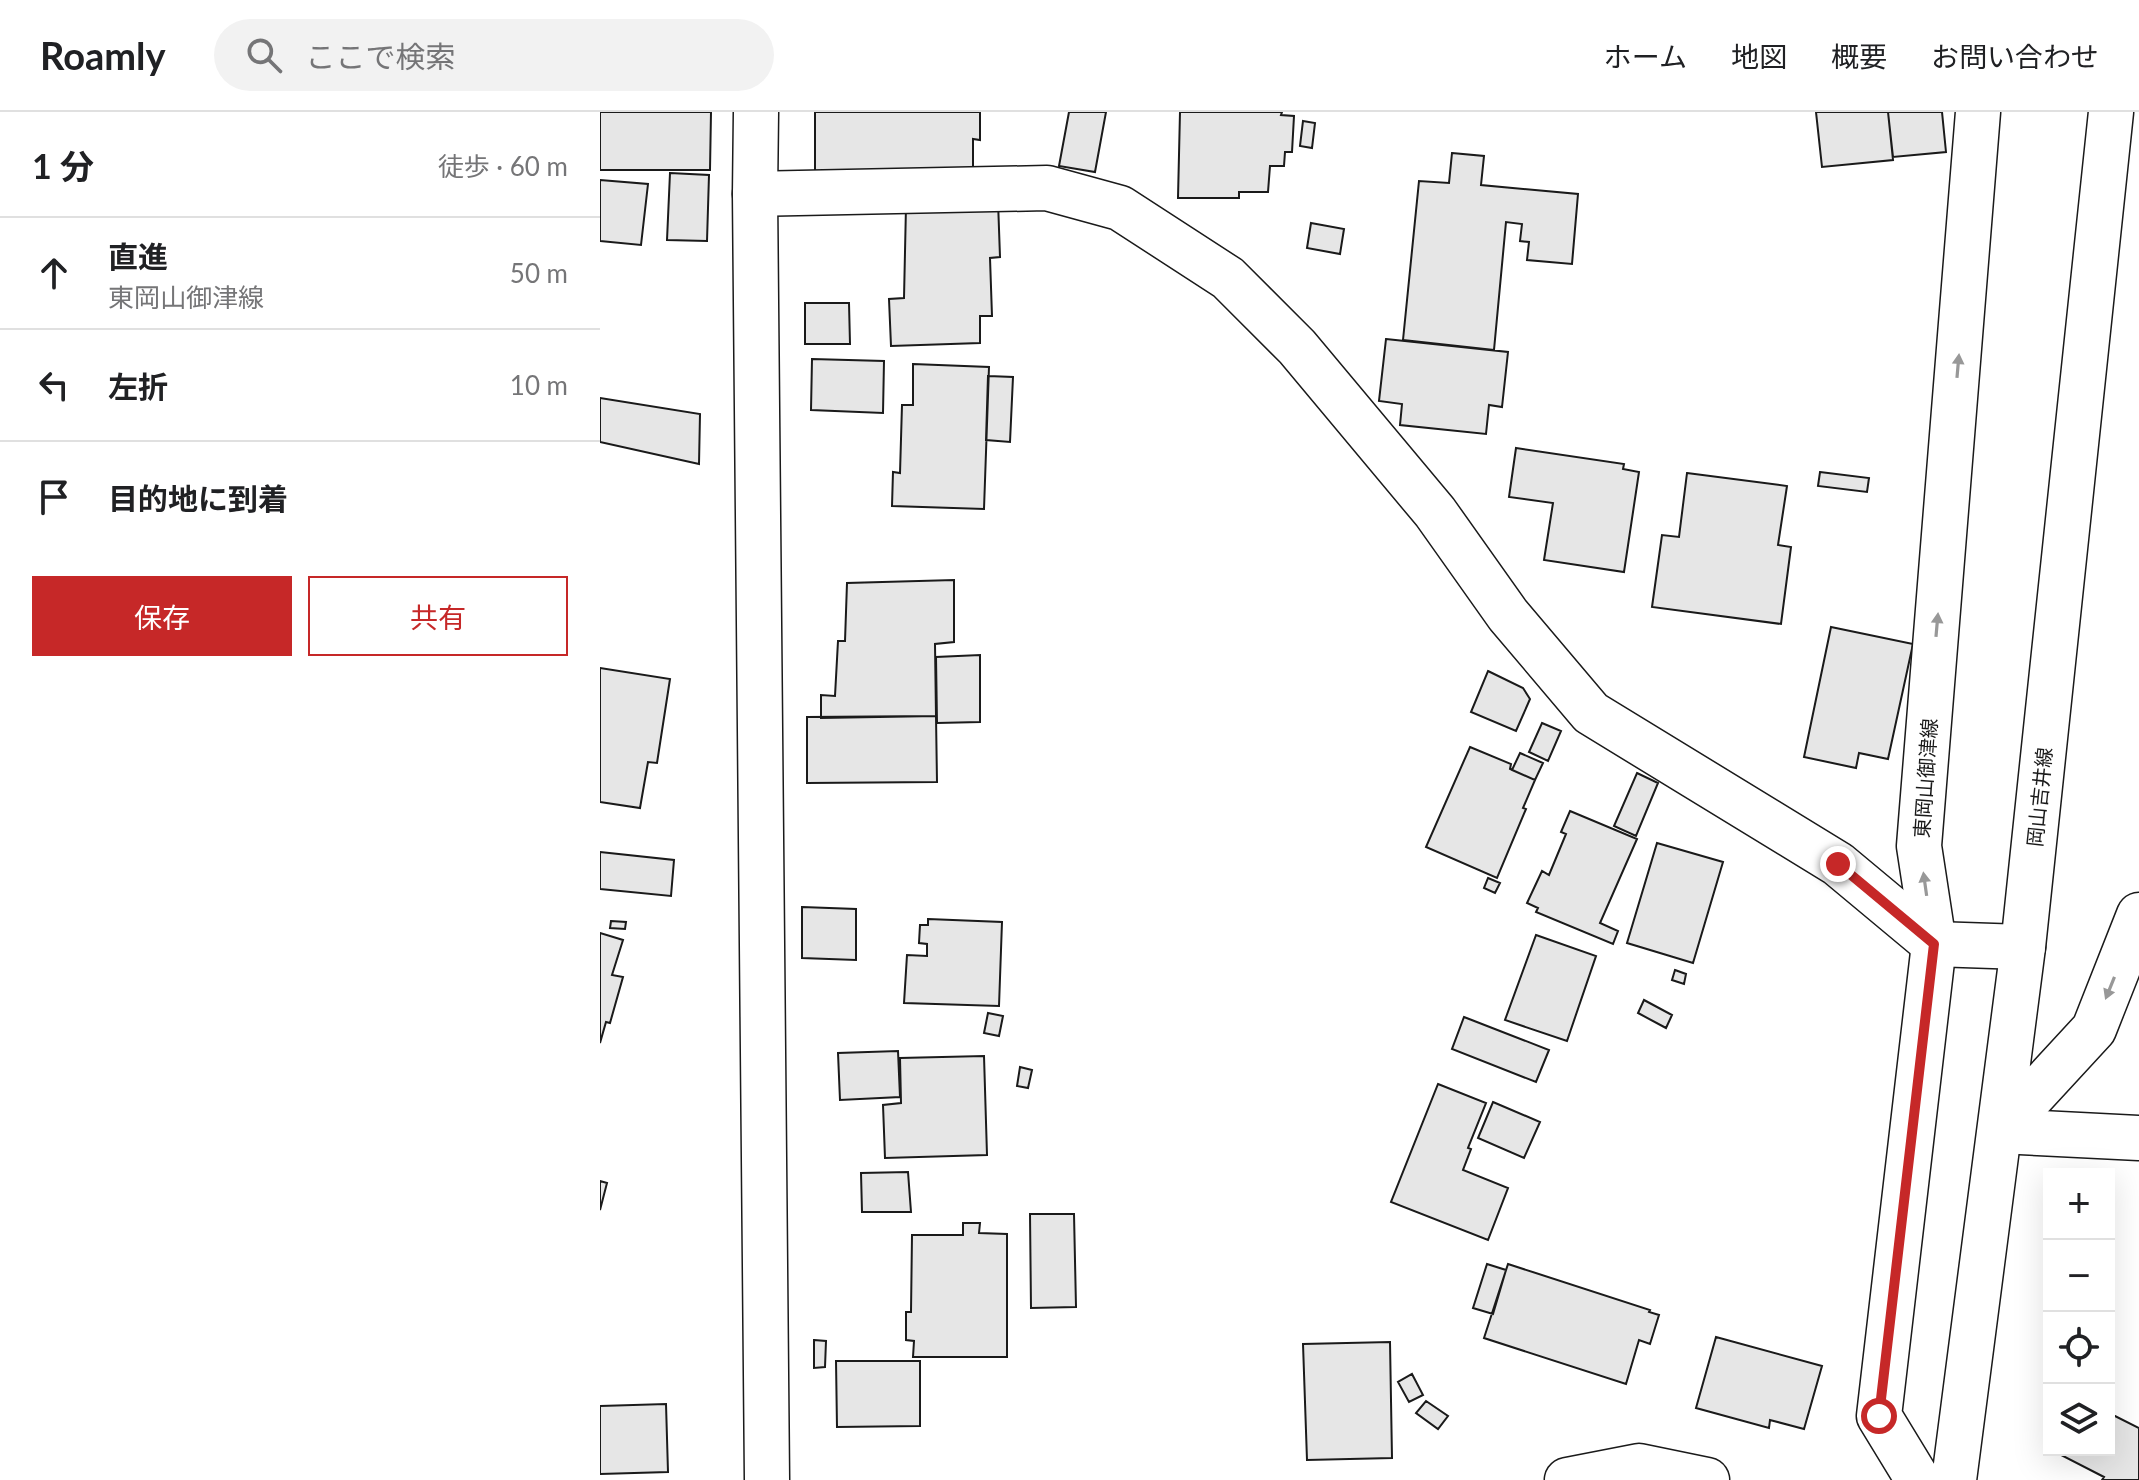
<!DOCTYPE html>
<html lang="ja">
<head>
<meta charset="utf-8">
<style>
  :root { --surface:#fff; --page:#f2f2f2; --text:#202124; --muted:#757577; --line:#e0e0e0; --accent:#c62828 }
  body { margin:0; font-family:Lato,"Noto Sans JP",sans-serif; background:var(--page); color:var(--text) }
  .controls { position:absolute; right:24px; bottom:24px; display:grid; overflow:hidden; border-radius:0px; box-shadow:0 8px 32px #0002 }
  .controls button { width:72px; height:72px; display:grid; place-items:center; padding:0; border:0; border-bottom:2px solid var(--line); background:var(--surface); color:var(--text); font:40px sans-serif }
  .stop { position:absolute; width:24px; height:24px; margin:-18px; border:6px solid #c62828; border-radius:50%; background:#fff }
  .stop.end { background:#c62828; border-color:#fff; box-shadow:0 2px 8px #0008 }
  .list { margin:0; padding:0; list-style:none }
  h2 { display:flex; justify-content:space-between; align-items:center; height:104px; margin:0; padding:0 32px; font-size:34px }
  h2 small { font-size:26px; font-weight:400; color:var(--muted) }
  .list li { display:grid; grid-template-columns:52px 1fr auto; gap:24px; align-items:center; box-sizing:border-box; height:112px; padding:0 32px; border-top:2px solid var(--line) }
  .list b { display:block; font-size:30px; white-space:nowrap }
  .list p { margin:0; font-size:26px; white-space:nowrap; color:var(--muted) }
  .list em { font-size:26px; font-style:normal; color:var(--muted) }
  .actions { display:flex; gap:16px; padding:24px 32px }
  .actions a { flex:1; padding:18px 0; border:2px solid var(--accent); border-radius:0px; text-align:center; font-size:28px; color:var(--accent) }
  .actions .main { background:var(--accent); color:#fff }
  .icon { flex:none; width:44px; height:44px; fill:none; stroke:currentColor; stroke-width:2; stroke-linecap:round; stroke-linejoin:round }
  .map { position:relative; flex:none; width:1539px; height:1368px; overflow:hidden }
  header { display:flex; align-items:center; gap:48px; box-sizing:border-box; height:112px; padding:0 40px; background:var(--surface); border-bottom:2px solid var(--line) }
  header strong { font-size:38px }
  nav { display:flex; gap:44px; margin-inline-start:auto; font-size:28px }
  .search { width:560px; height:72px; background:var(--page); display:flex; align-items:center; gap:20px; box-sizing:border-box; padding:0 28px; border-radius:44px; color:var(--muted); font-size:30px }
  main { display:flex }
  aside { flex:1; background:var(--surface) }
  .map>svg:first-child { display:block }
</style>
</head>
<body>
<header>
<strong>Roamly</strong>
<div class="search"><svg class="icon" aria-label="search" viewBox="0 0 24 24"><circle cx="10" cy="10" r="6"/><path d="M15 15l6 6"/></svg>ここで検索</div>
<nav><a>ホーム</a><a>地図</a><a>概要</a><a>お問い合わせ</a></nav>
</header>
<main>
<aside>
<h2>1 分<small>徒歩 · 60 m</small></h2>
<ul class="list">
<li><svg class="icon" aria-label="ahead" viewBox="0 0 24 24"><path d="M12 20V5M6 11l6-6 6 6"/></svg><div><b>直進</b><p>東岡山御津線</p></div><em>50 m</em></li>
<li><svg class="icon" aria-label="left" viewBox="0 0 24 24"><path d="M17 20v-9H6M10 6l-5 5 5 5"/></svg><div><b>左折</b></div><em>10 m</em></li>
<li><svg class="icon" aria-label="arrive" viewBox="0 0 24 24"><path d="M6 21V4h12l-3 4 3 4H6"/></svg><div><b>目的地に到着</b></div></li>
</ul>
<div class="actions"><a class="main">保存</a><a>共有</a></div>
</aside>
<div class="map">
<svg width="1539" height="1368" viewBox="0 0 1539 1368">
  <rect width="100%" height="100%" fill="#fff"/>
  <path fill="#e6e6e6" stroke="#1a1a1a" stroke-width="2" d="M 0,0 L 111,0 L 110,58 L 0,58 Z
    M 215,0 L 380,0 L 380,28 L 373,27 L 373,63 L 215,63 Z
    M 469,0 L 506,0 L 495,60 L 459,54 Z
    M 580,0 L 682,0 L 681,3 L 694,4 L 692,40 L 685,40 L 684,54 L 670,54 L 668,80 L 639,80 L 639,86 L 578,86 Z
    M 1216,0 L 1288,0 L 1293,48 L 1222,55 Z
    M 1288,0 L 1342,0 L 1346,40 L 1293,45 Z
    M 703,9 L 715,11 L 712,36 L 700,34 Z
    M 852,41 L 884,44 L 881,73 L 978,82 L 972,152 L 927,148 L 929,130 L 920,129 L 922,112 L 906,110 L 894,238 L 803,228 L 819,69 L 849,71 Z
    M 70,61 L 109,63 L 107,129 L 67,128 Z
    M 0,68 L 48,72 L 41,133 L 0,129 Z
    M 398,89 L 400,145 L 390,146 L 392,204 L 380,204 L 380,231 L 291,234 L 289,187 L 304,186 L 306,94 Z
    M 711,111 L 744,117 L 740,142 L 707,136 Z
    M 205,191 L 249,191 L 250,232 L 205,232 Z
    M 786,227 L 908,240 L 902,295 L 889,293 L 886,322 L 800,313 L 802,292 L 779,289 Z
    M 212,247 L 284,249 L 283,301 L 211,298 Z
    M 313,252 L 389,255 L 384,397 L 292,394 L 293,360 L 300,361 L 302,293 L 313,293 Z
    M 388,264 L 413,265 L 410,330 L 386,328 Z
    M 0,286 L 100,302 L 99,352 L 0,330 Z
    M 916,336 L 1024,352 L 1023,357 L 1039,360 L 1024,460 L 944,448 L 953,391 L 909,385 Z
    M 1220,360 L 1269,366 L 1267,380 L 1218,374 Z
    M 1087,361 L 1187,374 L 1178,433 L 1191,435 L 1181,512 L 1052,495 L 1062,423 L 1079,425 Z
    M 354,468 L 354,530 L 335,532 L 336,604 L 221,606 L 221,583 L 235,584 L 238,529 L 245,529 L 247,471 Z
    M 1231,515 L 1313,532 L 1288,647 L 1259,641 L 1256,656 L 1204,645 Z
    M 380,543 L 380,610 L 337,611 L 336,545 Z
    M 0,556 L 70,567 L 57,651 L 48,650 L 40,696 L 0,690 Z
    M 888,559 L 923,576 L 930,587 L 916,619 L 871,600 Z
    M 336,604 L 337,670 L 207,671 L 207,605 Z
    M 942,611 L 961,619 L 948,649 L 929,640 Z
    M 870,635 L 911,652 L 910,657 L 935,668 L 923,696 L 926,697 L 897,766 L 826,735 Z
    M 920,641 L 943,651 L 935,668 L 912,658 Z
    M 1037,661 L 1058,671 L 1036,724 L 1014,714 Z
    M 970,699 L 1037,727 L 1000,811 L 1018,819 L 1013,832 L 936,800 L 938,796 L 927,791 L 942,759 L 949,763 L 966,722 L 961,720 Z
    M 1057,731 L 1123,750 L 1093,851 L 1027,831 Z
    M 0,740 L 74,748 L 71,784 L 0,777 Z
    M 888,766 L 900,771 L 895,781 L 884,776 Z
    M 202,795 L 256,797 L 256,848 L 202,846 Z
    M 328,807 L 402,810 L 399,894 L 304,891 L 307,843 L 327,844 L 327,832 L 319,831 L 320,813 L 328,813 Z
    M 11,809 L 26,810 L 25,817 L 10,816 Z
    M 0,821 L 23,828 L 12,863 L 23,865 L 10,911 L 6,910 L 0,931 Z
    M 936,823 L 996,844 L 967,929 L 905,908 Z
    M 1075,858 L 1086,862 L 1084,872 L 1072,868 Z
    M 1044,888 L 1072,903 L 1066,916 L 1038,901 Z
    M 388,901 L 403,904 L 399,924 L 384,921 Z
    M 864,905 L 949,938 L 936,970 L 852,937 Z
    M 298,939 L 300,985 L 240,988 L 238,941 Z
    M 384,944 L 387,1043 L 285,1046 L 283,993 L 301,991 L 300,946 Z
    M 420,955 L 432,958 L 428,976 L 417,974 Z
    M 838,972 L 886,991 L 868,1036 L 871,1037 L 863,1058 L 908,1076 L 888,1128 L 791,1090 Z
    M 893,990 L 940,1010 L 924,1046 L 878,1026 Z
    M 308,1060 L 311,1100 L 262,1100 L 261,1061 Z
    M 0,1069 L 7,1071 L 0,1098 Z
    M 430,1102 L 474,1102 L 476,1195 L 431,1196 Z
    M 363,1111 L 380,1111 L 379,1121 L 407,1122 L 407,1245 L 313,1245 L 314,1229 L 306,1228 L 306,1200 L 311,1200 L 312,1123 L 363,1123 Z
    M 887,1152 L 906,1158 L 893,1202 L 873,1196 Z
    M 908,1152 L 1050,1198 L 1049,1200 L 1059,1203 L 1050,1232 L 1039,1228 L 1026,1272 L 884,1226 Z
    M 1116,1225 L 1222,1254 L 1204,1317 L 1170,1308 L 1169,1316 L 1096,1296 Z
    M 214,1228 L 226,1229 L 225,1255 L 214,1256 Z
    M 790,1230 L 792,1346 L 707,1348 L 703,1232 Z
    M 236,1249 L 320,1249 L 320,1314 L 237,1315 Z
    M 812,1262 L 823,1283 L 809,1290 L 798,1270 Z
    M 826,1289 L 848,1304 L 838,1317 L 816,1301 Z
    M 66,1292 L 68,1360 L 0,1362 L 0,1294 Z
    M 1509,1301 L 1539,1316 L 1539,1368 L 1502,1368 L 1504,1365 L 1459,1342 L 1462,1338 L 1509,1338 Z"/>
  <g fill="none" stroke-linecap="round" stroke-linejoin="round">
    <defs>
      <path id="street" d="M 155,82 L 447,76 L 520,96 L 628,166 L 697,235 L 835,400 L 908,503 L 991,601 L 1238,752 L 1334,832 L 1423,835
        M 1400,1019 L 1539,1026
        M 967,1368 L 1039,1354 L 1107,1368"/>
      <path id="secondary" d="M 156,0 L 155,82 L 167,1368"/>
      <path id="primary" d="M 1400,1019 L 1494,917 L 1539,803
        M 1318,1368 L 1279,1304 L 1334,832 L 1319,734 L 1378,0
        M 1354,1368 L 1423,835 L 1511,0"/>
    </defs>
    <use href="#street" stroke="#1a1a1a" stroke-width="47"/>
    <use href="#secondary" stroke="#1a1a1a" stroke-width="47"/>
    <use href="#primary" stroke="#1a1a1a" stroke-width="47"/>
    <use href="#street" stroke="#fff" stroke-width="44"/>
    <use href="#secondary" stroke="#fff" stroke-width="44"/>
    <use href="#primary" stroke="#fff" stroke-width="44"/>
  </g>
  <defs><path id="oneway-solid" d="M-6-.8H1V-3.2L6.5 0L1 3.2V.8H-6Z" transform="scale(2)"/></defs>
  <g fill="#989898">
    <use href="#oneway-solid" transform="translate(1358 254) rotate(-85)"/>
    <use href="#oneway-solid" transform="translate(1337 513) rotate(-85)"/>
    <use href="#oneway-solid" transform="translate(1325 772) rotate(-98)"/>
    <use href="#oneway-solid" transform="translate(1510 876) rotate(112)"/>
  </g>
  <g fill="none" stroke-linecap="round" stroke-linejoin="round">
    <path stroke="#c62828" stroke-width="10" d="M 1238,752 L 1334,832 L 1279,1304"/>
  </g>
  <g text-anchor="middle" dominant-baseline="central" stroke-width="6" stroke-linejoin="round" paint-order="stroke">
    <g font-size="20" fill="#1a1a1a" stroke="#fff">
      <text transform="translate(1325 666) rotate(-86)">東岡山御津線</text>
      <text transform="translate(1439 685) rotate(-84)">岡山吉井線</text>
    </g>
  </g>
</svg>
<div class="controls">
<button>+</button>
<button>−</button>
<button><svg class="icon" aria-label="locate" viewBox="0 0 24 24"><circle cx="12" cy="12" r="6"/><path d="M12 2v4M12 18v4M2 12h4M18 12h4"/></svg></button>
<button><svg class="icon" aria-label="layers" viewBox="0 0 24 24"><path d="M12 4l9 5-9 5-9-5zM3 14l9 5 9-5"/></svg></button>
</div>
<div class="stop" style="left:1279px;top:1304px"></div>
<div class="stop end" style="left:1238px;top:752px"></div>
</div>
</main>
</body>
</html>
